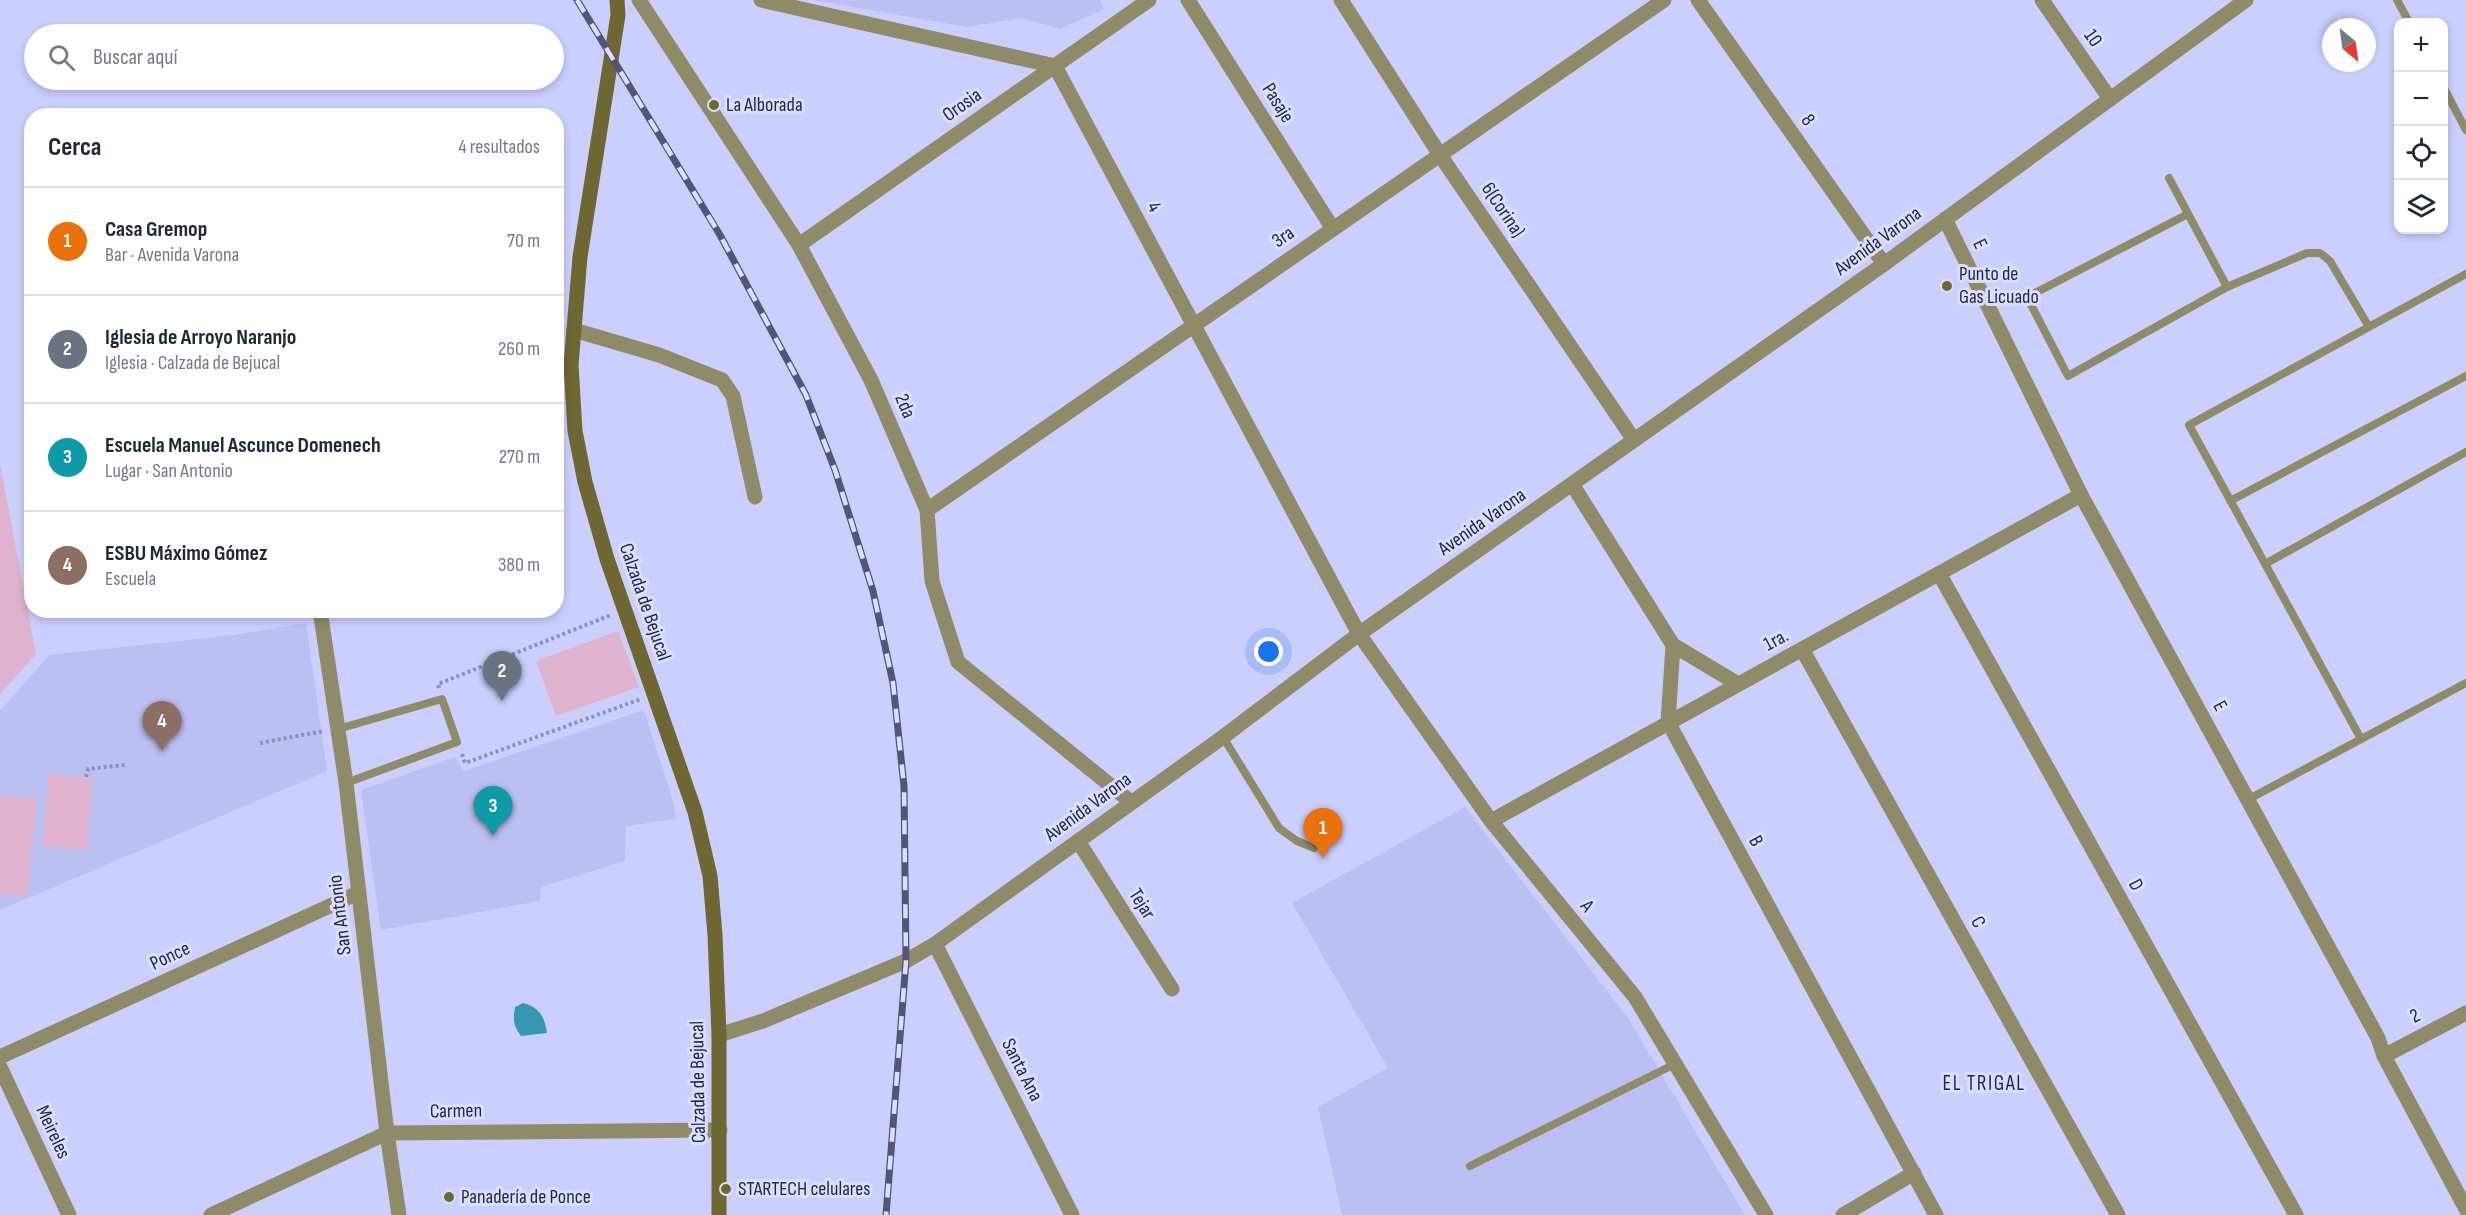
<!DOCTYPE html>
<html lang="es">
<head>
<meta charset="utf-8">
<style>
  :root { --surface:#fff; --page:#f2f2f3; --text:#1f2937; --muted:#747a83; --line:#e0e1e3; --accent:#6e6733 }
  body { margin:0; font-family:"Sofia Sans Condensed",sans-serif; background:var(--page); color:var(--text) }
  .controls { position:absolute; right:18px; top:18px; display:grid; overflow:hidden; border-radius:12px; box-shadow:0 3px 9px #0003 }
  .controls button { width:54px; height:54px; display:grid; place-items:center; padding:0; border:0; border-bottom:2px solid var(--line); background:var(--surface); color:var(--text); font:30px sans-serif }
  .compass { position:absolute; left:2322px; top:18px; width:54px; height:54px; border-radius:50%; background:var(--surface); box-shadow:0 3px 9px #0003; rotate:151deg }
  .you { position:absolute; left:1269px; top:652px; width:21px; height:21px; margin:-15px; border:4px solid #fff; border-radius:50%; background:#1a73e8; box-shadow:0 0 0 9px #1a73e833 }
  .badge { display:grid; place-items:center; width:39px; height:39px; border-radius:50%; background:var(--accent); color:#fff; font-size:20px; font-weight:700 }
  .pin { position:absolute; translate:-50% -50px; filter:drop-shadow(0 2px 3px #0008) }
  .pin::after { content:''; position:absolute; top:32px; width:21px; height:18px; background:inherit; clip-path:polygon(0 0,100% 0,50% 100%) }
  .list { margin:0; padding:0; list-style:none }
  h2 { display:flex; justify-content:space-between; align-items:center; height:78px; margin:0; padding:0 24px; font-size:26px }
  h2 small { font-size:20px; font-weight:400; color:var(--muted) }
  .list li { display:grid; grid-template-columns:39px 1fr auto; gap:18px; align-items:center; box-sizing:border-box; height:108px; padding:0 24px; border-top:2px solid var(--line) }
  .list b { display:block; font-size:22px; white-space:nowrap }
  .list p { margin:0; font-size:20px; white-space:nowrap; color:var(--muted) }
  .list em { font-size:20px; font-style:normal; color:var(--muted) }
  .icon { flex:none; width:33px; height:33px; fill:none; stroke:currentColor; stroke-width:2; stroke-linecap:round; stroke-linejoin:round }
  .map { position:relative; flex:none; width:2466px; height:1215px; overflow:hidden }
  .search { position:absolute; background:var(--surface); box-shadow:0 3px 9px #0003; left:24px; top:24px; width:540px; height:66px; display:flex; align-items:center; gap:15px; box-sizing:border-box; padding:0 21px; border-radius:33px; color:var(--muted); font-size:22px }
  .panel { position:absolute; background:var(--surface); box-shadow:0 3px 9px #0003; left:24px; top:108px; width:540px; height:510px; border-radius:24px }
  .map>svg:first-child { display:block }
</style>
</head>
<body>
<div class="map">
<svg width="2466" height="1215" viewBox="0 0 2466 1215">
  <rect width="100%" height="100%" fill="#cbcffe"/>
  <path fill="#bcbff1" d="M 813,0 L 1100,0 L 1104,9 L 1060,29 L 1021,18 L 967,27 Z
    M 306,623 L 327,771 L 0,910 L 0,711 L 49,655 L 234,635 Z
    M 644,710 L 673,801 L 676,819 L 626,826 L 625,861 L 541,887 L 540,901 L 381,930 L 361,790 L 455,757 L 464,771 Z
    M 1465,807 L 1628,1018 L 1745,1215 L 1342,1215 L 1318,1107 L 1388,1068 L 1292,903 Z"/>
  <path fill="#dfb2cd" d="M 0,464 L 36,654 L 0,694 Z
    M 618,631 L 639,687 L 556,716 L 536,661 Z
    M 49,774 L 93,779 L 86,850 L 42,846 Z
    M 0,795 L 37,799 L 27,897 L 0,894 Z"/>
  <path fill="#3697b3" d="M 523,1003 C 539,1007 545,1017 547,1033 L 521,1036 C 513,1026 513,1018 515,1007 Z"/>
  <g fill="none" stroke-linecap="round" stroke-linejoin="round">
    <path stroke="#8d90b8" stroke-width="4" stroke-dasharray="3 3" stroke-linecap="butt" d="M 439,688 L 438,684 L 611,615
      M 260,743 L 324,731
      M 462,754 L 465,763 L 641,699
      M 86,777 L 88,769 L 125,765"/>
    <path stroke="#8f8b69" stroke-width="8" d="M 2397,0 L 2409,22
      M 2444,88 L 2466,130
      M 2169,178 L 2227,287
      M 2188,214 L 2027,297 L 2068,376 L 2227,287 L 2307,253 L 2320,253 L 2330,261 L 2369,327
      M 2230,501 L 2466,376
      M 2265,564 L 2466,452
      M 338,729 L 442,699 L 457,742 L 346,783
      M 1223,737 L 1279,828 L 1297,841 L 1314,848
      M 2361,739 L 2189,425 L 2466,274
      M 2247,800 L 2466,683
      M 1470,1166 L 1675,1064"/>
    <path stroke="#8f8b69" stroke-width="15" d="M 639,0 L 799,245 L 871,380 L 927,510 L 932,581 L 958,662 L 1131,802
      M 761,0 L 1055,66 L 1359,634 L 1491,821 L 1635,997 L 1766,1215
      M 1188,0 L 1333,229
      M 1341,0 L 1440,155 L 1634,440
      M 1698,0 L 1884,264
      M 2042,0 L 2110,99
      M 799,245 L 1149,0
      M 574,330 L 659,355 L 722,380 L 733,396 L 755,497
      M 556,367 L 571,365
      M 1572,484 L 1673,645 L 1668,722 L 1936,1215
      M 927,510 L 1664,0
      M 1940,575 L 2296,1215
      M 320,610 L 346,783 L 387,1133 L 399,1215
      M 1673,645 L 1738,684
      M 1802,649 L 2118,1215
      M 1491,821 L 2081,495
      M 1078,841 L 1172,989
      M 935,944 L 1072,1215
      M 2384,1056 L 2466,1013
      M 0,1057 L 358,893
      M 0,1067 L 69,1215
      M 211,1215 L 387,1133 L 720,1130
      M 1843,1215 L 1914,1173"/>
    <path stroke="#8f8b69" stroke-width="15" d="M 1945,219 L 2081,495 L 2378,1038 L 2384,1056 L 2466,1209
      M 719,1035 L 763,1021 L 906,961 L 935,944 L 1223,737 L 1359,634 L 1884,264 L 2246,0"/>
    <path stroke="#6f6732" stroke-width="15" d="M 617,0 L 618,15 L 580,257 L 571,365 L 575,431 L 585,482 L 607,559 L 695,812 L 710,876 L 715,935 L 719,1035 L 719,1215"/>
    <defs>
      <path id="rail" d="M 577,0 L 720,235 L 806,395 L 835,470 L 873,591 L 893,683 L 904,786 L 906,961 L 886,1215"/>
    </defs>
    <use href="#rail" stroke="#535477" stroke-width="7"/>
    <use href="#rail" stroke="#dbdefd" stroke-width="4.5" stroke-dasharray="14" stroke-linecap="butt"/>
  </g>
  <g fill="#6e6733" stroke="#dbdefd" stroke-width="2">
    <circle cx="714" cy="105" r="6"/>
    <circle cx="1947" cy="286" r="6"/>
    <circle cx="726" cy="1189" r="6"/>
    <circle cx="449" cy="1197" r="6"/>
  </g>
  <g text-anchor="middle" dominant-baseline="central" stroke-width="6" stroke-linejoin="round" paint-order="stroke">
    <g font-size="20" fill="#262745" stroke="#dbdefd">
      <text transform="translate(2093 38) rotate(55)">10</text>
      <text transform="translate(1278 103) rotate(58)">Pasaje</text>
      <text transform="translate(962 105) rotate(-35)">Orosia</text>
      <text transform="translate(1808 120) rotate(55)">8</text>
      <text transform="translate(1154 207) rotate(62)">4</text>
      <text transform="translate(1503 210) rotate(56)">6(Corina)</text>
      <text transform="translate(1283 237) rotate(-34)">3ra</text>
      <text transform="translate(1878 241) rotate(-36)">Avenida Varona</text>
      <text transform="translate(1980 244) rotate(64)">E</text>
      <text transform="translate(905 406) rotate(67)">2da</text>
      <text transform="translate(1482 522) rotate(-35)">Avenida Varona</text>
      <text transform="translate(645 602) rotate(71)">Calzada de Bejucal</text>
      <text transform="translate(1776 640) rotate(-28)">1ra.</text>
      <text transform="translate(2220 706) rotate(61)">E</text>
      <text transform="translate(1088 807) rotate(-36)">Avenida Varona</text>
      <text transform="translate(1756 841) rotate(61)">B</text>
      <text transform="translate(2136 885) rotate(61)">D</text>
      <text transform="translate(1142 904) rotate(58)">Tejar</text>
      <text transform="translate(1587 906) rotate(51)">A</text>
      <text transform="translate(340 915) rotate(-97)">San Antonio</text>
      <text transform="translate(1978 922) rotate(61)">C</text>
      <text transform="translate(170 956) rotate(-25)">Ponce</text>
      <text transform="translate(2415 1016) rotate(-28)">2</text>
      <text transform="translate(1022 1070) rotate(63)">Santa Ana</text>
      <text transform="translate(698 1082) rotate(-91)">Calzada de Bejucal</text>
      <text transform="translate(456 1111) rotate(-1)">Carmen</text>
      <text transform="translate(53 1132) rotate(65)">Meireles</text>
    </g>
    <g font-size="20" fill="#262745" stroke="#dbdefd" text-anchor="start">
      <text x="726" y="105">La Alborada</text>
      <text x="1959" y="274">Punto de<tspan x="1959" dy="23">Gas Licuado</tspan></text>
      <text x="738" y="1189">STARTECH celulares</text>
      <text x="461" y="1197">Panadería de Ponce</text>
    </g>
    <g font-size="21" letter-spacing="1.5" fill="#251f5f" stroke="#dbdefd">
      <text x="1984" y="1083">EL TRIGAL</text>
    </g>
  </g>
</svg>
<div class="controls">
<button>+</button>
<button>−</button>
<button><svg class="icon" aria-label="locate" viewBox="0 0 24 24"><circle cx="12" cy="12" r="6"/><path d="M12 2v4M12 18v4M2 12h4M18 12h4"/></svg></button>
<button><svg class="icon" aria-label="layers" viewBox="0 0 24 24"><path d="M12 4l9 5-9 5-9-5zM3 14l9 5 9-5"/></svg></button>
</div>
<svg class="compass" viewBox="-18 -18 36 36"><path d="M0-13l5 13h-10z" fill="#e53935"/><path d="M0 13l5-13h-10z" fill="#747a83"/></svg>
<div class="you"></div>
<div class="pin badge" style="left:1323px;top:858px;background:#e8710a">1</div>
<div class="pin badge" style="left:502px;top:701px;background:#6b7280">2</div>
<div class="pin badge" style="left:493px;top:836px;background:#0f9aa8">3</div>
<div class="pin badge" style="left:162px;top:751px;background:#8d6e63">4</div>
<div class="search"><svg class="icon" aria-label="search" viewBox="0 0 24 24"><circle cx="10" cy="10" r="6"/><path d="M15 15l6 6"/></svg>Buscar aquí</div>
<section class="panel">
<h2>Cerca<small>4 resultados</small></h2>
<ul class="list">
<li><span class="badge" style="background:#e8710a">1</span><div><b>Casa Gremop</b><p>Bar · Avenida Varona</p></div><em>70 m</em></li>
<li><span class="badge" style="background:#6b7280">2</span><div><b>Iglesia de Arroyo Naranjo</b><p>Iglesia · Calzada de Bejucal</p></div><em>260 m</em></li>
<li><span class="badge" style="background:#0f9aa8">3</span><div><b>Escuela Manuel Ascunce Domenech</b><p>Lugar · San Antonio</p></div><em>270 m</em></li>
<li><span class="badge" style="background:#8d6e63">4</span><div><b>ESBU Máximo Gómez</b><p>Escuela</p></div><em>380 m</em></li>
</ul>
</section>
</div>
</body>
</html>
